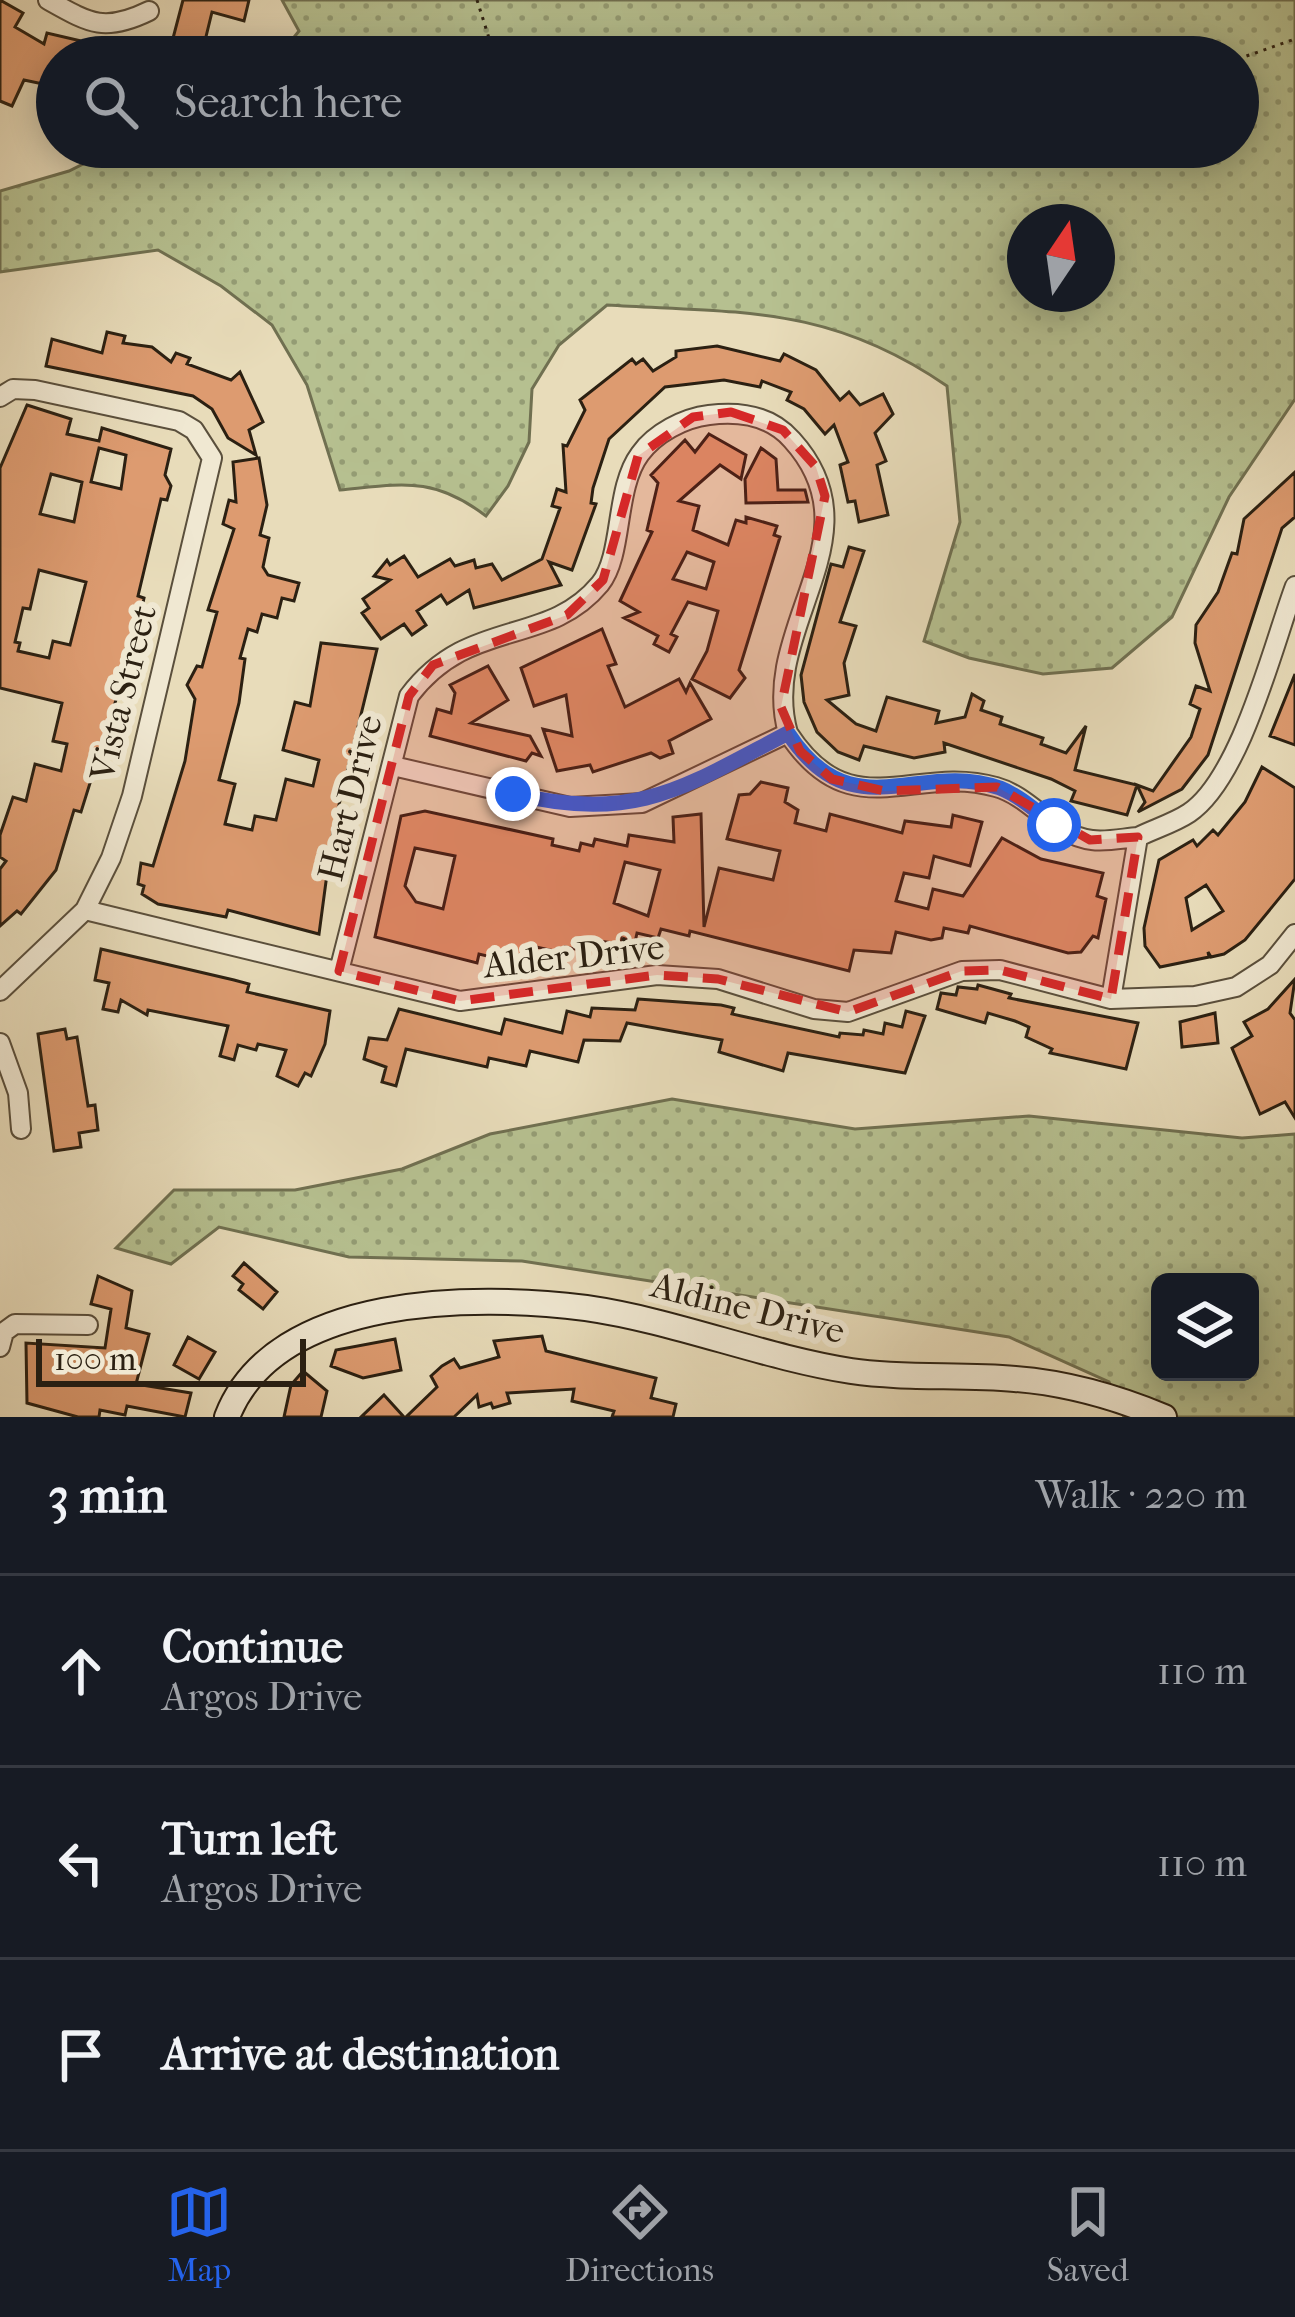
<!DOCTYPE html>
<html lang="en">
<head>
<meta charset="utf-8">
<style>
  :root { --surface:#171b24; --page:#242831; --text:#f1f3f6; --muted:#9ea1a6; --line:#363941; --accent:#2563eb }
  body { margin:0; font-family:"IM FELL French Canon",serif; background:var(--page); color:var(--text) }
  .controls { position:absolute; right:36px; bottom:36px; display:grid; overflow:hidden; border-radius:18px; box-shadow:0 6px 30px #0003 }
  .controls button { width:108px; height:108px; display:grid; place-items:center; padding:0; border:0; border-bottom:3px solid var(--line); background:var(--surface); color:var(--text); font:60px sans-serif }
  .compass { position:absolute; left:1007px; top:204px; width:108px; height:108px; border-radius:50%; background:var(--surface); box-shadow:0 6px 30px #0003; rotate:13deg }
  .scale { position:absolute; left:36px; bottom:30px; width:270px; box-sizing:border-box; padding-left:12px; border:6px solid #2b2012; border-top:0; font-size:33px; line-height:42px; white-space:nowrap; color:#2b2012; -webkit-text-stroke:9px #f0e8d2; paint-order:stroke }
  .stop { position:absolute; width:36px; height:36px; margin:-27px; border:9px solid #2563eb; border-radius:50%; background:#fff }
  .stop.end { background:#2563eb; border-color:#fff; box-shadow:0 3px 12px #0008 }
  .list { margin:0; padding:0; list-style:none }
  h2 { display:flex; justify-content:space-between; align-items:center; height:156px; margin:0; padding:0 48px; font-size:51px }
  h2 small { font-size:39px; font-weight:400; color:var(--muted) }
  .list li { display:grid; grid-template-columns:78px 1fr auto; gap:36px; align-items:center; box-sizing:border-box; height:192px; padding:0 48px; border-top:3px solid var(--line) }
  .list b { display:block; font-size:45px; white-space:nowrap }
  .list p { margin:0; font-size:39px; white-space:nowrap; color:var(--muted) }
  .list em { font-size:39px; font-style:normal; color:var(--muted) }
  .icon { flex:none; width:66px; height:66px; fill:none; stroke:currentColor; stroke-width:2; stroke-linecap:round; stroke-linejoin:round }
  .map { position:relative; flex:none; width:1295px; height:1417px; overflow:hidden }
  .search { position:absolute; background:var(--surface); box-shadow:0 6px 30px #0003; left:36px; right:36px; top:36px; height:132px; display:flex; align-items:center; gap:30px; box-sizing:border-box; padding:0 42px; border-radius:66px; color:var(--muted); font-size:45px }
  .sheet { height:732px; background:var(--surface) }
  nav { display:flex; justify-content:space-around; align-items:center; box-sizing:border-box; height:168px; border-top:3px solid var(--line); background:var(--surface); font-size:33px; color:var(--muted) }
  nav a { display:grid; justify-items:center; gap:6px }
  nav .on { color:var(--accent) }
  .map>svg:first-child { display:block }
</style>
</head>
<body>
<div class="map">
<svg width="1295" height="1417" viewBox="0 0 1295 1417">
  <defs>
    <pattern id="grass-dots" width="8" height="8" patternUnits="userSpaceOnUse" patternTransform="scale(3)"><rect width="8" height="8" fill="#b6c090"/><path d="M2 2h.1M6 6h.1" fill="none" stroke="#949c74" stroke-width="1.8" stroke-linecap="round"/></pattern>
  </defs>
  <rect width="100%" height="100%" fill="#e8dcba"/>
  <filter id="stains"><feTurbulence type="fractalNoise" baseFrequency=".00167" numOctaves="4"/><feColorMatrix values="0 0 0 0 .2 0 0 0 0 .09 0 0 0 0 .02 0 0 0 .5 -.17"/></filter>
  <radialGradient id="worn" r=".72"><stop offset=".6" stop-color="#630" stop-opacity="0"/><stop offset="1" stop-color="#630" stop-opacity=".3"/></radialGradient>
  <path fill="url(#grass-dots)" stroke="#707051" stroke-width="3" fill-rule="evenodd" d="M 282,0 L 1295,0 L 1295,399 L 1229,497 L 1172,617 L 1112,668 L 1043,674 L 969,658 L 924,641 L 960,522 L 947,386 C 829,305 742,313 607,305 L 559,345 L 532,389 L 529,442 L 508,486 L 486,516 C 433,476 403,484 340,490 L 307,385 L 272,325 L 221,286 L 158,250 L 0,272 L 0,191 L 69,171 L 117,147 L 1238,147 L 1238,57 L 278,57 L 299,31 ZM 1025,222 L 1097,222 L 1097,294 L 1025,294 Z
    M 672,1099 L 855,1129 L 1029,1116 L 1242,1138 L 1295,1134 L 1295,1417 L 1124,1417 L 1109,1382 L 1009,1337 L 522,1261 L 349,1257 L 219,1227 L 171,1264 L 116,1248 L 174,1190 L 295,1190 L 402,1169 L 490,1134 ZM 1160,1282 L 1250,1282 L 1250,1372 L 1160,1372 Z"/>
  <path fill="#dd9b70" stroke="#2b2012" stroke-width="3" fill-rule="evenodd" d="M 0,0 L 23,13 L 15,27 L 44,44 L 47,33 L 124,51 L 124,57 L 57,57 L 57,87 L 24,80 L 12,106 L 0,101 Z
    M 183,0 L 249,0 L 244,21 L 212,12 L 201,57 L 145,57 L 149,41 L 171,46 Z
    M 107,332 L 125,336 L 123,343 L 152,347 L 171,362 L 176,353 L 190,358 L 187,364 L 231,380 L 240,372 L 263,422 L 249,430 L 256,455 L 228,438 L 212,409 L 193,396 L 46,366 L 52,339 L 102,353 Z
    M 717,346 L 780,361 L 784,354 L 816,370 L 840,400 L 849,392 L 860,405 L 883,394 L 893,414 L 875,433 L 886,461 L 877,465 L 888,515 L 859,522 L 855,501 L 848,502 L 840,465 L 848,462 L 834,425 L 825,434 L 804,409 L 787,400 L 791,392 L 762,381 L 760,387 L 724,380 L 665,387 L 609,439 L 593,488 L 591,503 L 596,504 L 572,570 L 549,562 L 561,585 L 474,608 L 469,590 L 447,604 L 441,595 L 417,611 L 426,625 L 412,635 L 404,624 L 381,639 L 362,613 L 369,608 L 363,599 L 390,580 L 374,576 L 387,560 L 390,565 L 404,556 L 418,577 L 450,559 L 455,566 L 474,560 L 476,568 L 492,564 L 502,580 L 542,559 L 560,508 L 552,506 L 557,489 L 566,492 L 563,445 L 567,446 L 585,410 L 580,400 L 632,359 L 636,364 L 643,359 L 653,371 L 676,357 L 676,351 Z
    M 27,405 L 71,419 L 67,434 L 99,441 L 102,428 L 171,449 L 165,475 L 171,486 L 167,500 L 161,499 L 138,596 L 144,598 L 140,616 L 124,653 L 120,687 L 81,812 L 74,810 L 56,870 L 21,914 L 17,911 L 0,926 L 0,869 L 6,861 L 0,857 L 0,835 L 13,797 L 26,801 L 35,764 L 61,771 L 67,744 L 53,741 L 62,703 L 0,688 L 0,468 ZM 99,448 L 126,455 L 121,489 L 91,482 ZM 51,474 L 82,482 L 74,522 L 40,514 ZM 39,570 L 86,582 L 70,645 L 53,641 L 49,658 L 18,651 L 20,643 L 15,642 L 23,608 L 30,609 Z
    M 709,434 L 746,455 L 741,479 L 720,465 L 679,501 L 699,506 L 693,530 L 728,545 L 736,520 L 746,523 L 746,517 L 777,526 L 774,535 L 780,537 L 739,670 L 745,678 L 730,698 L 692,679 L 707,651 L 718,611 L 688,602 L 671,634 L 677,637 L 669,652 L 654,644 L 658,636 L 624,618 L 639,612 L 620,601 L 652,532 L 647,530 L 658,483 L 651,475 L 685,440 L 695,452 ZM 687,552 L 714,562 L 706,589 L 673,579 Z
    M 761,448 L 776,459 L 778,490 L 805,490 L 808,502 L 746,503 L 745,479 Z
    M 259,458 L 267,505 L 260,535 L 269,538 L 263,567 L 268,575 L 299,583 L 294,601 L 282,598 L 277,618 L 262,614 L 257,632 L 248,629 L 240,658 L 245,659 L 239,703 L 219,780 L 235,784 L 225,824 L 252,830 L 255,816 L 276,820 L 286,779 L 313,786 L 319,760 L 283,750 L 295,702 L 310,706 L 321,643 L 377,649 L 337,813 L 329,852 L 341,854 L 336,876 L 327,874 L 319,934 L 228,910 L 226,917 L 158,904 L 142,894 L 144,886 L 138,884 L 141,863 L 153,866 L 185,761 L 195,699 L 187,685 L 197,666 L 202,667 L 217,612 L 208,610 L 234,529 L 223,524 L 229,500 L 236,502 L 233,462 Z
    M 1295,472 L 1295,517 L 1282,528 L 1208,755 L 1182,789 L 1138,812 L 1145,802 L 1137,785 L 1153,791 L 1191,737 L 1200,709 L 1190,704 L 1196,686 L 1210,691 L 1195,643 L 1196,625 L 1218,592 L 1232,553 L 1237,554 L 1244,519 Z
    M 849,547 L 864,551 L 840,622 L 856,626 L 844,663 L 849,695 L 827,700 L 856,724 L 876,731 L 887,697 L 939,711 L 936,723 L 965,717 L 972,694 L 984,701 L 981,710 L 1002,717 L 1000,724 L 1043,738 L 1041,744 L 1066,753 L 1086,726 L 1075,770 L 1137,785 L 1127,815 L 1071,801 L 1075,791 L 1051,779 L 944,743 L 945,752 L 914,758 L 864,746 L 859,760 L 838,752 L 817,732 L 804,702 L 801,675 L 831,564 L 843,567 Z
    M 602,629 L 616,664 L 608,666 L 625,707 L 679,679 L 686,692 L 690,683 L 711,719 L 669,741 L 673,753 L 660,758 L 651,753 L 593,772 L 590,765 L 557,771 L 543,729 L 572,736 L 566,695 L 534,706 L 521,668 Z
    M 488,666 L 508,700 L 471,723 L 530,736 L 541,756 L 532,753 L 526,761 L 430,736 L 437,709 L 451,713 L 455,693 L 450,685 Z
    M 1295,674 L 1295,745 L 1270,736 Z
    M 1262,767 L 1295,788 L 1295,879 L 1245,940 L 1224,954 L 1211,957 L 1208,952 L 1209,957 L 1160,967 L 1145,946 L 1144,928 L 1159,860 L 1193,840 L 1197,846 L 1213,830 L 1218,835 L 1245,802 ZM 1206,885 L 1223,911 L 1192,930 L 1186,898 Z
    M 761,782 L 788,788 L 785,802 L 798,810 L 795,823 L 826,831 L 830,814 L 902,833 L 905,821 L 951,827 L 953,815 L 982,822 L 970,866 L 934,856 L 929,878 L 904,873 L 896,901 L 928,909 L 933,889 L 963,896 L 1002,838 L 1041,859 L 1103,873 L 1097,896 L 1106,899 L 1098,938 L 1093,936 L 1081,952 L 1068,953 L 970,926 L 968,933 L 944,928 L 942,938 L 931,940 L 896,932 L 891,953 L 854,950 L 849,971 L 690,931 L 689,936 L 661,929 L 658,938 L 637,933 L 635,942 L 622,938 L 621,944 L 583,939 L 580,950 L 565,947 L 563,953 L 532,946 L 529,958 L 511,953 L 508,961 L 479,954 L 477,963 L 375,937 L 401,816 L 425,811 L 553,839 L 552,845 L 579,851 L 581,843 L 593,846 L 595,839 L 627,846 L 629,835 L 674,842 L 673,817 L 701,814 L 704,927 L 719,868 L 773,880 L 780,851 L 727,839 L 739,795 L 750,794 ZM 415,848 L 455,856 L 443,909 L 416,902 L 405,886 ZM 625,862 L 660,870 L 648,916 L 614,903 Z
    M 101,949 L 234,980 L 249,984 L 247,992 L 330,1011 L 325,1044 L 311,1076 L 305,1073 L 298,1086 L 277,1076 L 286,1050 L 258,1044 L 256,1050 L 238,1045 L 234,1060 L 220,1056 L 228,1026 L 148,1010 L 147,1015 L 121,1000 L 118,1012 L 103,1009 L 109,983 L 95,980 Z
    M 1295,979 L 1290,1013 L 1295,1020 L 1295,1118 L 1285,1102 L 1260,1114 L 1232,1048 L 1252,1036 L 1244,1022 L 1268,1009 Z
    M 978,985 L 1011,994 L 1009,998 L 1138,1023 L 1126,1069 L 1050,1053 L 1052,1049 L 1026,1037 L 1029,1027 L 1015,1021 L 988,1013 L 985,1023 L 937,1009 L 941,993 L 956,995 L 958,987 L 977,989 Z
    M 638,999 L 721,1005 L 734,1008 L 732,1014 L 839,1037 L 840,1033 L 863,1035 L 864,1030 L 883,1034 L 885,1023 L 902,1027 L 906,1011 L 925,1016 L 905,1073 L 788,1053 L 783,1071 L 719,1052 L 722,1040 L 627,1023 L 620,1041 L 584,1040 L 578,1062 L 530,1051 L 526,1066 L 489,1058 L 487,1067 L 406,1049 L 396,1086 L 382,1082 L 386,1067 L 364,1059 L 369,1038 L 387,1040 L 399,1009 L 501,1034 L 505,1019 L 562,1033 L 567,1011 L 590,1017 L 592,1008 L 635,1010 Z
    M 1215,1013 L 1218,1043 L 1182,1047 L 1180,1022 Z
    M 65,1029 L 67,1039 L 77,1037 L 88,1106 L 95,1105 L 98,1130 L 79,1133 L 81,1147 L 54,1151 L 38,1034 Z
    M 244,1263 L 277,1292 L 263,1309 L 239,1290 L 243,1284 L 233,1276 Z
    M 98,1276 L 132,1291 L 126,1328 L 149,1334 L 136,1384 L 191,1393 L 185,1417 L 127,1406 L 125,1415 L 100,1410 L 99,1417 L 78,1417 L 27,1403 L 26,1343 L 105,1348 L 111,1309 L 91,1304 Z
    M 542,1336 L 546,1351 L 656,1378 L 651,1398 L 676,1404 L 673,1417 L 612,1417 L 614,1411 L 572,1401 L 574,1389 L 507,1393 L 510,1403 L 493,1408 L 491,1403 L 479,1407 L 477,1395 L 454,1417 L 406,1417 L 437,1387 L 431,1376 L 442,1366 L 454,1359 L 460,1368 L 499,1357 L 494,1341 Z
    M 188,1337 L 215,1352 L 199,1379 L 174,1365 Z
    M 395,1339 L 401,1370 L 363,1378 L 331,1366 L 336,1350 Z
    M 303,1371 L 327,1391 L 321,1417 L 284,1417 L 291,1385 Z
    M 384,1395 L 404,1417 L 361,1417 Z"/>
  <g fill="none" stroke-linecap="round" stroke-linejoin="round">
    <defs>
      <path id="street" d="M 48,0 C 89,23 104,33 149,11
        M 0,397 L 13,389 L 35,390 L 179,421 L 194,430 L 212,458 L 132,796 L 111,858 L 85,910
        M 393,766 L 570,807 L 642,803 L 788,733 C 851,830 914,763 996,787 C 1032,797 1054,836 1092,840 C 1107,842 1124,838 1138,837
        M 339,971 L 409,696 C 469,616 547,648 600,584 C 624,554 614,489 640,454 C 655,433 684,418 709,415 C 740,411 771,416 792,440 C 880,537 758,627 788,733
        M 0,991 L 85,910 L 460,1001 L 657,975 L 718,979 L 814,1009 L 848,1012 L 962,971 L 1000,970 L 1111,999 L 1195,996 L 1236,987 L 1270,965 L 1295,934
        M 1111,999 L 1138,837 C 1154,829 1174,823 1189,813 C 1241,778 1273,645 1295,586
        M 0,1043 L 18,1093 L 21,1129
        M 0,1347 L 4,1332 L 15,1324 L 88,1325"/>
      <path id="secondary" d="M 227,1417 C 275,1293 477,1294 586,1308 C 676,1321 762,1357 851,1371 C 905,1379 961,1374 1015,1379 C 1067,1383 1116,1397 1164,1417"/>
    </defs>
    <use href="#street" stroke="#5a4f3c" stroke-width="22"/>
    <use href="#secondary" stroke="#2b2012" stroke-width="28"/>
    <path stroke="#2b2012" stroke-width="3" stroke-dasharray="3 6" stroke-linecap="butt" d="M 477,0 L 495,57
      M 1238,59 L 1295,39"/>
    <use href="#street" stroke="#f0e8d2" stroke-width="18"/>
    <use href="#secondary" stroke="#f0e8d2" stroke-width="24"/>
  </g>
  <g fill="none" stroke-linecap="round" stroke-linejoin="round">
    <path stroke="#2563eb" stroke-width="15" d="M 513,794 C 638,822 681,789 788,733 C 853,832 918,759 1000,788 C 1020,796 1037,812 1054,825"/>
  </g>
  <path fill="#d62828" fill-opacity="0.2" stroke="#d62828" stroke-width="9" stroke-dasharray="24 15" stroke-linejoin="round" d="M 731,412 L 783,430 L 816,467 L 825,496 L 781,707 L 800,751 L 832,779 L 885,791 L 997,787 L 1090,840 L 1138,837 L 1111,999 L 1000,970 L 962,971 L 848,1012 L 718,979 L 657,975 L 460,1001 L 339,971 L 409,696 L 433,665 L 567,615 L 603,580 L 638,456 L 693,417 Z"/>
  <g text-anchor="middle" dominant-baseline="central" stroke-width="12" stroke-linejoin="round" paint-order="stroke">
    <g font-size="36" fill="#2b2012" stroke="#f0e8d2">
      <text transform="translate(123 693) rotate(-76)">Vista Street</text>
      <text transform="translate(350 798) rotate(-76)">Hart Drive</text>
      <text transform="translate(574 956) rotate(-6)">Alder Drive</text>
      <text transform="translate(748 1308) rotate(14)">Aldine Drive</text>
    </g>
  </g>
  <rect width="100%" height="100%" filter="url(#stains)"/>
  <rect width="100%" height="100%" fill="url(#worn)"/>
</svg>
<div class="controls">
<button><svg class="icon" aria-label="layers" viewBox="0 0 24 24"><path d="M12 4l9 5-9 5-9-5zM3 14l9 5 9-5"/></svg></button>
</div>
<svg class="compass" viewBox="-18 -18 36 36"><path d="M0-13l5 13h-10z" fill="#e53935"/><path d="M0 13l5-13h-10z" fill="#9ea1a6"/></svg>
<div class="scale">100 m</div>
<div class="stop" style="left:1054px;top:825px"></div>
<div class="stop end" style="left:513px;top:794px"></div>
<div class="search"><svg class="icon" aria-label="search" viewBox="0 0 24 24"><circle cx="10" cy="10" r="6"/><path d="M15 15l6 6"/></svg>Search here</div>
</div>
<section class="sheet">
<h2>3 min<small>Walk · 220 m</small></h2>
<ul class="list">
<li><svg class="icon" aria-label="ahead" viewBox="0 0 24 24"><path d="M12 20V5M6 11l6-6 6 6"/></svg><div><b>Continue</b><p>Argos Drive</p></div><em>110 m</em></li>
<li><svg class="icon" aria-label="left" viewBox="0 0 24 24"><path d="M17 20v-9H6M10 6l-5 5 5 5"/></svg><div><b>Turn left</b><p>Argos Drive</p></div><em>110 m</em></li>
<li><svg class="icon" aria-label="arrive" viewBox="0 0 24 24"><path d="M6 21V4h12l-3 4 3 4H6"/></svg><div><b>Arrive at destination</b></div></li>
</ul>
</section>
<nav>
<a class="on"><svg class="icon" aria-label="map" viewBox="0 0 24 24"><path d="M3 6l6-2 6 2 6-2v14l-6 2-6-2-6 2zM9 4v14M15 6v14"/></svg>Map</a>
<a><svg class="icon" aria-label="directions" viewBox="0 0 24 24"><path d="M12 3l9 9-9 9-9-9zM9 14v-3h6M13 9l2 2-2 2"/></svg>Directions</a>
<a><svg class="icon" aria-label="saved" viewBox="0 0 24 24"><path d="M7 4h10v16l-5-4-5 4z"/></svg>Saved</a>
</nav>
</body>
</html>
